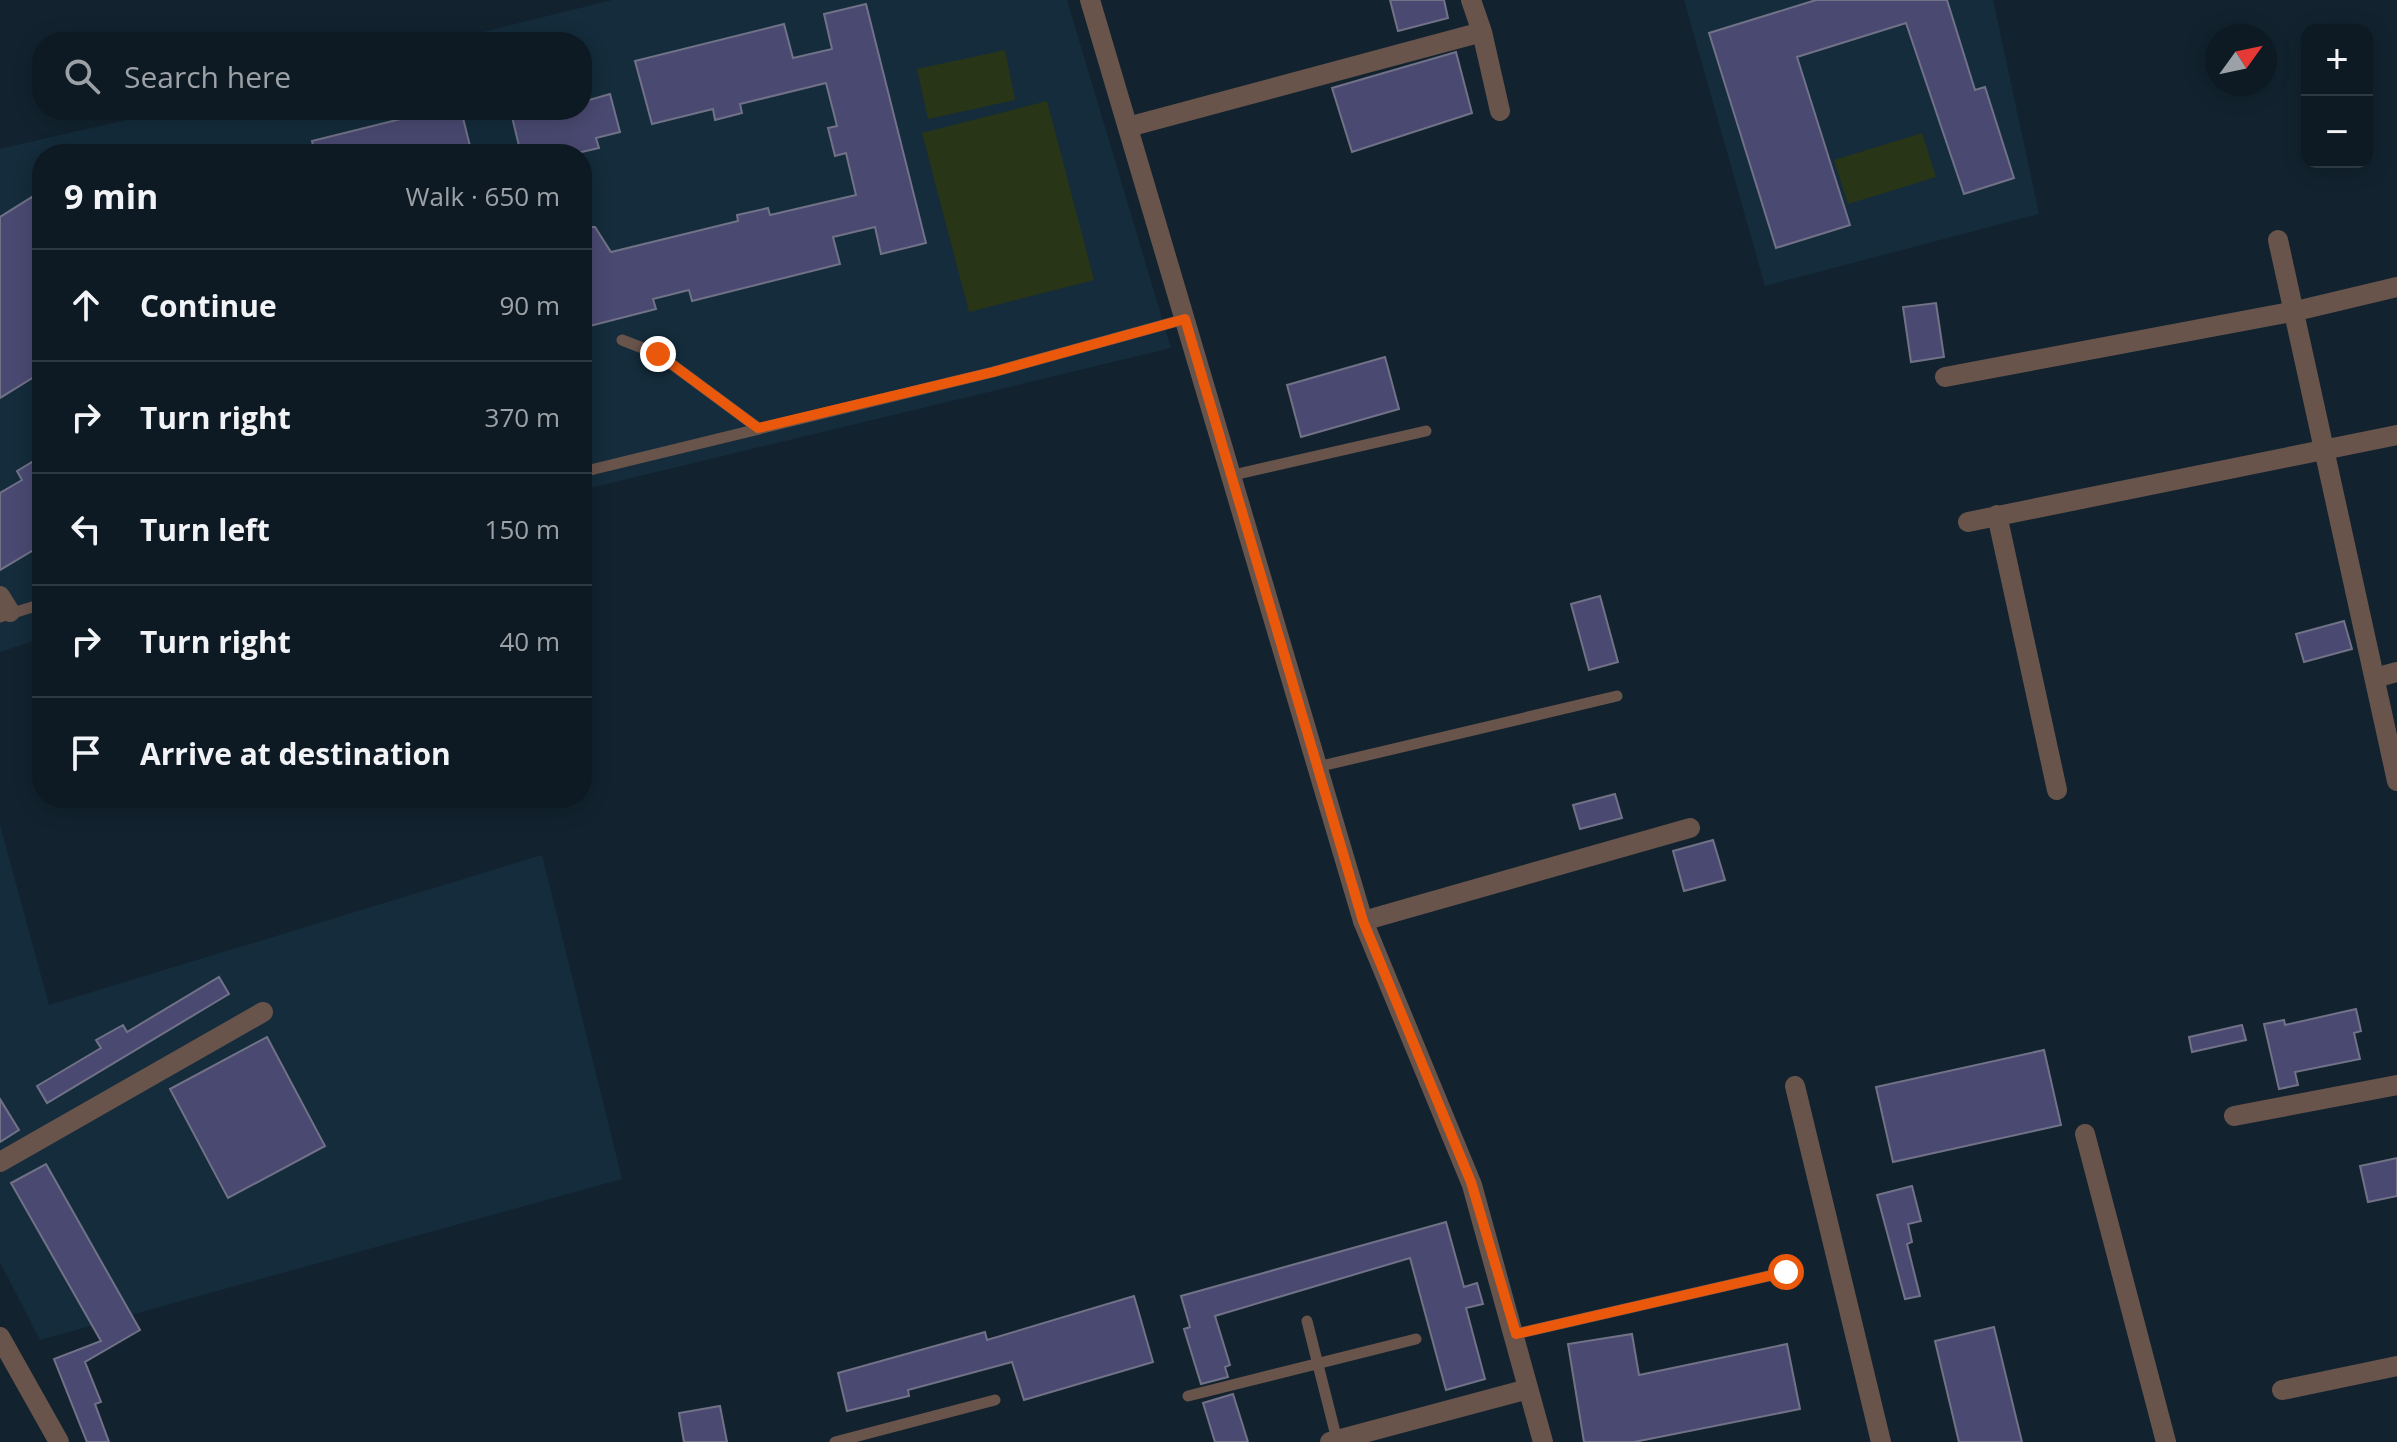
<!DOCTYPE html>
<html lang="en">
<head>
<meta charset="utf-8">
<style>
  :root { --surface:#0e1a23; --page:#1c2730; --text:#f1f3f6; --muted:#9ba1a6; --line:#2e3841 }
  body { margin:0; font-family:"Open Sans",sans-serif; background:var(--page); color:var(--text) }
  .controls { position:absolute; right:24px; top:24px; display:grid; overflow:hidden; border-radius:16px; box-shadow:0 4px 20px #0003 }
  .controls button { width:72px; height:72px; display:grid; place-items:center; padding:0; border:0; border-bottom:2px solid var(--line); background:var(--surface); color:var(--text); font:40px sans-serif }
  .compass { position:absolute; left:2205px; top:24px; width:72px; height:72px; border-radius:50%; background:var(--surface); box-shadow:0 4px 20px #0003; rotate:57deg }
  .stop { position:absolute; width:24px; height:24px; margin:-18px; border:6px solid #ea580c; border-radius:50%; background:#fff }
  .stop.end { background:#ea580c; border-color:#fff; box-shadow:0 2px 8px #0008 }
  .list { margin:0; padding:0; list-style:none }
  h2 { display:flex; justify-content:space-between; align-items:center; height:104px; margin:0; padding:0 32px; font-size:34px }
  h2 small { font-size:26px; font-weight:400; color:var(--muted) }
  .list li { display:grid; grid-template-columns:52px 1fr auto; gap:24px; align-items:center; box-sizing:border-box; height:112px; padding:0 32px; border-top:2px solid var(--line) }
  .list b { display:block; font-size:30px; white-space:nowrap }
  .list em { font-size:26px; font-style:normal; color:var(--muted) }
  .icon { flex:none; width:44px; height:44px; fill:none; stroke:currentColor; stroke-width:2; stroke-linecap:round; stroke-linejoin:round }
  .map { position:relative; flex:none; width:2397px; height:1442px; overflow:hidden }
  .search { position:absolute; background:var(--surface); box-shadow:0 4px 20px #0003; left:32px; top:32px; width:560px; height:88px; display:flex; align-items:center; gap:20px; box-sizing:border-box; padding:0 28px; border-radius:32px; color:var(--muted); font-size:30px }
  .panel { position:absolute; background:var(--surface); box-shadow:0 4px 20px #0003; left:32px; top:144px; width:560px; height:664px; border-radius:32px }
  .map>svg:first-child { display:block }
</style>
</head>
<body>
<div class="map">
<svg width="2397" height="1442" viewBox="0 0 2397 1442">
  <rect width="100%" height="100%" fill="#12232f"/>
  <path fill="#142c3c" d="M 612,0 L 1067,0 L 1171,348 L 582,490 L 582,154 L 42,154 L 42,638 L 0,652 L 0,149 L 169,110 L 582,110 L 582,42 L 443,42 Z
    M 1684,0 L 1993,0 L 2039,214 L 1765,286 Z
    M 0,825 L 49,1005 L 542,855 L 622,1179 L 40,1340 L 0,1262 Z"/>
  <path fill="#293517" d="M 1005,50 L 1015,100 L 928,119 L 917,69 Z
    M 1047,101 L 1094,280 L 969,312 L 922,133 Z
    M 1922,133 L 1936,177 L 1848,204 L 1834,160 Z"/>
  <path fill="#4a4972" stroke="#717287" stroke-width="2" d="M 1390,0 L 1444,0 L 1448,18 L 1398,31 Z
    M 1816,0 L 1947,0 L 1975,90 L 1985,87 L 2014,178 L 1964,194 L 1906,23 L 1797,57 L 1850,225 L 1776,248 L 1709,33 Z
    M 866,4 L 926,243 L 881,254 L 875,227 L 833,237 L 840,264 L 692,301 L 689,290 L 653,299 L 656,309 L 582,328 L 582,227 L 595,227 L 611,252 L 738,221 L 737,215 L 768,208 L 770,215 L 856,195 L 846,153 L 835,156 L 828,128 L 837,126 L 826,83 L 740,104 L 742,113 L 715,120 L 713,109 L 652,124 L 635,61 L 784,24 L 793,58 L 832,49 L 824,14 Z
    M 1456,52 L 1472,113 L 1352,152 L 1332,88 Z
    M 610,94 L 620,132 L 596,138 L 599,148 L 573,154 L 521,154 L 512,117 L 531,110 L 582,110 L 582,102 Z
    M 437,110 L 461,110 L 472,154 L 315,154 L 312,141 Z
    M 32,197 L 42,213 L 42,372 L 0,398 L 0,217 Z
    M 1936,303 L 1944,357 L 1911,362 L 1903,307 Z
    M 1385,357 L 1399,409 L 1301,437 L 1287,385 Z
    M 42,456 L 42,545 L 0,570 L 0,493 L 22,480 L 17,471 Z
    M 1600,596 L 1618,662 L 1589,670 L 1571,604 Z
    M 2344,621 L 2352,649 L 2304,662 L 2296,634 Z
    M 1615,794 L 1622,818 L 1580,829 L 1573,805 Z
    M 1713,840 L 1725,880 L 1684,891 L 1673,851 Z
    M 219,977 L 229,994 L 47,1103 L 37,1086 L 101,1048 L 96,1040 L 123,1025 L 127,1032 Z
    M 2356,1009 L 2361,1031 L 2354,1033 L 2360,1059 L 2295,1072 L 2298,1085 L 2279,1089 L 2264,1024 L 2284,1020 L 2285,1025 Z
    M 2242,1025 L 2246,1040 L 2192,1052 L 2189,1037 Z
    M 267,1037 L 325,1146 L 228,1198 L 170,1089 Z
    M 2044,1050 L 2061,1125 L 1893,1162 L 1876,1087 Z
    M 0,1099 L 19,1130 L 0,1142 Z
    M 2397,1158 L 2397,1196 L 2368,1202 L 2360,1166 Z
    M 46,1164 L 140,1330 L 85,1362 L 101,1402 L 95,1404 L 109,1442 L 87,1442 L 54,1359 L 101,1341 L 11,1183 Z
    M 1912,1186 L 1921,1221 L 1908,1224 L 1912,1242 L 1907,1244 L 1920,1296 L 1905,1299 L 1877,1195 Z
    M 1446,1222 L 1464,1287 L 1477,1283 L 1483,1304 L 1466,1308 L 1485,1379 L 1446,1390 L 1410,1258 L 1215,1316 L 1230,1365 L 1225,1367 L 1228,1377 L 1201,1384 L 1184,1329 L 1190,1327 L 1181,1296 Z
    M 1134,1296 L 1153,1362 L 1024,1400 L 1012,1362 L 908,1390 L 909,1396 L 847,1411 L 838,1373 L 985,1332 L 987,1340 Z
    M 1994,1327 L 2022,1442 L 1959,1442 L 1935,1341 Z
    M 1632,1334 L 1639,1375 L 1787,1344 L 1800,1409 L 1634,1442 L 1584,1442 L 1568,1344 Z
    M 1233,1394 L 1248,1442 L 1215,1442 L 1203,1403 Z
    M 720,1406 L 727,1442 L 684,1442 L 679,1413 Z"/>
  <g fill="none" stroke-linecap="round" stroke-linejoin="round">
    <path stroke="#69544c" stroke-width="11" d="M 622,340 L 658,354 L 758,428
      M 582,348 L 583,347
      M 582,472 L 993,372 L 1185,319
      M 1229,476 L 1426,431
      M 0,617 L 42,604
      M 1317,767 L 1617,696
      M 1307,1321 L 1337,1440
      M 1516,1334 L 1786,1272
      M 1188,1396 L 1416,1339
      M 835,1442 L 995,1400"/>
    <path stroke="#69544c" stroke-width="20" d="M 1471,0 L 1482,32 L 1500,111
      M 1128,127 L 1482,32
      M 2278,240 L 2397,781
      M 1945,377 L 2296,311 L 2397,287
      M 1997,515 L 2057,790
      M 1968,522 L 2397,435
      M 0,596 L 10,612
      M 2375,678 L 2397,672
      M 1363,921 L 1690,828
      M 1795,1086 L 1881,1442
      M 2234,1116 L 2397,1085
      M 2085,1134 L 2166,1442
      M 0,1162 L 263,1012
      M 2282,1390 L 2397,1366
      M 1330,1442 L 1528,1389"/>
    <path stroke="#69544c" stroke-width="20" d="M 1090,0 L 1363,921 L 1472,1185 L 1543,1442
      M 0,1337 L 59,1442"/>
  </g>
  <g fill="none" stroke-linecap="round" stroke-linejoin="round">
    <path stroke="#ea580c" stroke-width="10" d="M 658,354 L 758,428 L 993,372 L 1185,319 L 1363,921 L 1471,1182 L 1516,1334 L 1786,1272"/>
  </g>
</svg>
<div class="controls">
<button>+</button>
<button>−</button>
</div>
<svg class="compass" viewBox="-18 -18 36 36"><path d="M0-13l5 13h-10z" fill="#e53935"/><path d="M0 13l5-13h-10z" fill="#9ba1a6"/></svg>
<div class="stop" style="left:1786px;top:1272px"></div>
<div class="stop end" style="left:658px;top:354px"></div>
<div class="search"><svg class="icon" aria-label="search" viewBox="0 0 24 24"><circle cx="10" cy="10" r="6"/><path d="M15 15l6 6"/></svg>Search here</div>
<section class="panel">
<h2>9 min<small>Walk · 650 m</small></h2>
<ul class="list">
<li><svg class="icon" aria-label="ahead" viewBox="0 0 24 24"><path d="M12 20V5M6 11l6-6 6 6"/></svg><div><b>Continue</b></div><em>90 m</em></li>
<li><svg class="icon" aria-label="right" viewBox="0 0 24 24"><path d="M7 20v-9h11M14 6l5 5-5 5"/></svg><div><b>Turn right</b></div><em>370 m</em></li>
<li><svg class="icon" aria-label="left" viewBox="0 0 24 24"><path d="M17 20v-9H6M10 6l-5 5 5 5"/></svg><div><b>Turn left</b></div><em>150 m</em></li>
<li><svg class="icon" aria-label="right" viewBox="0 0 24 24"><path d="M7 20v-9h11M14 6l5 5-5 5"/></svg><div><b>Turn right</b></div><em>40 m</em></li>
<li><svg class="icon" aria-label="arrive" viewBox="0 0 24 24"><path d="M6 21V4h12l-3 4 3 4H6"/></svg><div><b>Arrive at destination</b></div></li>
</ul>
</section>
</div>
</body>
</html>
